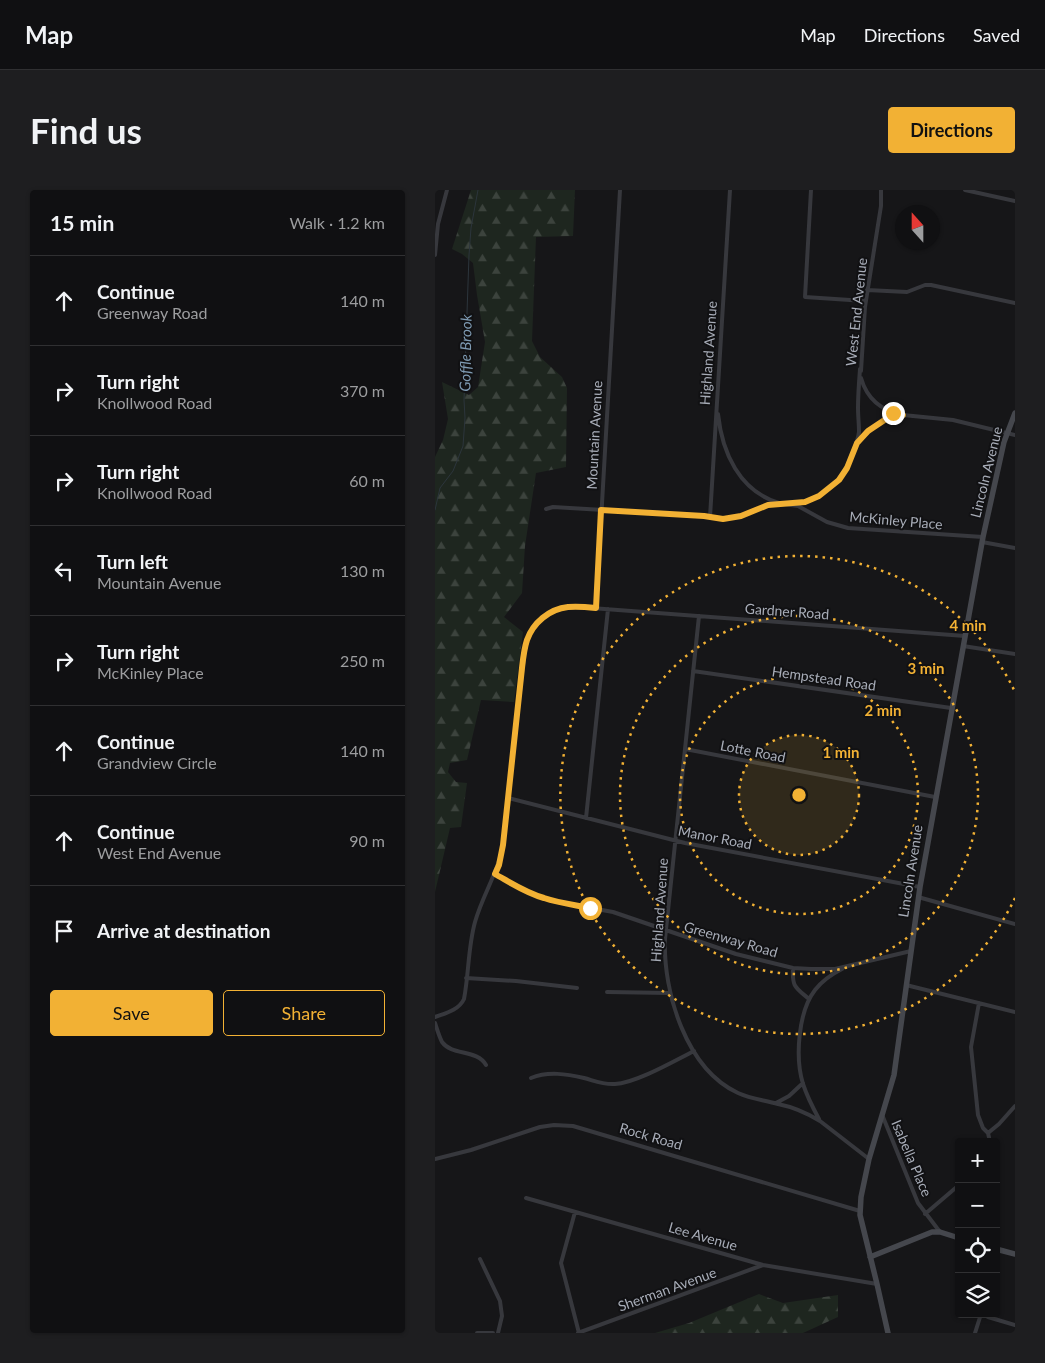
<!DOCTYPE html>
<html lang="en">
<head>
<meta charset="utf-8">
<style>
  :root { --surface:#101012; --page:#1e1e20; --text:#f1f3f6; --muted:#9c9d9f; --line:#303032; --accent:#f2b134 }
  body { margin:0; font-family:Lato,sans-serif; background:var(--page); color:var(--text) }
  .controls { position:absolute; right:15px; bottom:15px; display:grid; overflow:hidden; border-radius:5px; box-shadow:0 1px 4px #0004 }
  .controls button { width:45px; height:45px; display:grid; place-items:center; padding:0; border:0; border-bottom:1px solid var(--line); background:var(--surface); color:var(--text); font:25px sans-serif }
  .compass { position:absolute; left:460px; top:15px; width:45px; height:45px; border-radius:50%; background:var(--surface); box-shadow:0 1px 4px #0004; rotate:339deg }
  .stop { position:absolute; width:15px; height:15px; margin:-11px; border:4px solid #f2b134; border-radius:50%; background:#fff }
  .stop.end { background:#f2b134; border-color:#fff; box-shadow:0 1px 5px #0008 }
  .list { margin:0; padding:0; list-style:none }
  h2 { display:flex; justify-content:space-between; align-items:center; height:65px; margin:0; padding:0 20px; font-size:21px }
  h2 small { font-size:16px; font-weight:400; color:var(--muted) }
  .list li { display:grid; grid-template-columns:32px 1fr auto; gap:15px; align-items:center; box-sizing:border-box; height:90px; padding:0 20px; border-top:1px solid var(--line) }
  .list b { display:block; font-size:19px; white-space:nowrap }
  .list p { margin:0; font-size:16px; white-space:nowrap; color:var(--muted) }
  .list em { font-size:16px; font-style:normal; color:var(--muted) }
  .actions { display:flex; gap:10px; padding:15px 20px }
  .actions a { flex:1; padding:11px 0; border:1px solid var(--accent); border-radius:5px; text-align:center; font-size:18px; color:var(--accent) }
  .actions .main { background:var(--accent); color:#111 }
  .icon { flex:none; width:28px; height:28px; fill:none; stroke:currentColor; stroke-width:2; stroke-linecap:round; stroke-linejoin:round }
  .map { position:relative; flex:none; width:580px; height:1143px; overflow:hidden; border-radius:5px }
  header { display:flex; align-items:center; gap:30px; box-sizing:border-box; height:70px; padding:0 25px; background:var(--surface); border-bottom:1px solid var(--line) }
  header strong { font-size:24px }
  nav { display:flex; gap:28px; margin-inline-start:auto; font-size:18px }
  .intro { display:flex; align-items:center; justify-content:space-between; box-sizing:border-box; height:120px; padding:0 30px }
  h1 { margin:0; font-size:35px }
  .button { padding:12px 22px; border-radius:5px; background:var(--accent); color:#111; font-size:18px; font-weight:700 }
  main { display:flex; gap:30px; padding:0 30px }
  aside { flex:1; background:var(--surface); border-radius:5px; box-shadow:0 1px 4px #0004 }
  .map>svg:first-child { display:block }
</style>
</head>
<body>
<header>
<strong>Map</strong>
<nav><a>Map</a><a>Directions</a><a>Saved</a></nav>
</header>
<div class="intro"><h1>Find us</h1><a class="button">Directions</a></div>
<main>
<aside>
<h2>15 min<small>Walk · 1.2 km</small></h2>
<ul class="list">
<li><svg class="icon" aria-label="ahead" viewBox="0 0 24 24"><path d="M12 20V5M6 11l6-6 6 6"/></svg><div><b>Continue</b><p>Greenway Road</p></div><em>140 m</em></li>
<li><svg class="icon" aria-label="right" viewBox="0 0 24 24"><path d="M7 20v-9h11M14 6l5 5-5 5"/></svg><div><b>Turn right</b><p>Knollwood Road</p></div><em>370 m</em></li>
<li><svg class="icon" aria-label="right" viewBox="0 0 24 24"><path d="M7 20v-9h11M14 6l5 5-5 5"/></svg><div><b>Turn right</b><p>Knollwood Road</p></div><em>60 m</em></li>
<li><svg class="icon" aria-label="left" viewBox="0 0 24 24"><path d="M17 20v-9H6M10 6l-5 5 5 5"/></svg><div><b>Turn left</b><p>Mountain Avenue</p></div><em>130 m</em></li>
<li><svg class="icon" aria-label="right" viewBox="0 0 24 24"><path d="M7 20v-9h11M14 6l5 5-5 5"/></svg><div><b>Turn right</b><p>McKinley Place</p></div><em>250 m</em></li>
<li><svg class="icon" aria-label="ahead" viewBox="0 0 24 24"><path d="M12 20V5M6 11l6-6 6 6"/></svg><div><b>Continue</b><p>Grandview Circle</p></div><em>140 m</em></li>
<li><svg class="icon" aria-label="ahead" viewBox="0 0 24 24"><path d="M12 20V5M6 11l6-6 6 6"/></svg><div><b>Continue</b><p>West End Avenue</p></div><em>90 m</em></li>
<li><svg class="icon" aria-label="arrive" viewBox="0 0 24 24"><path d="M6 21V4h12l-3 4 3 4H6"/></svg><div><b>Arrive at destination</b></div></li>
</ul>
<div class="actions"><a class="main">Save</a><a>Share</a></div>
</aside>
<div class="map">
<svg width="580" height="1143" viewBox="0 0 580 1143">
  <defs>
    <pattern id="forest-firs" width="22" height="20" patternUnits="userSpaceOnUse" patternTransform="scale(1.25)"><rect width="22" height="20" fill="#1e261f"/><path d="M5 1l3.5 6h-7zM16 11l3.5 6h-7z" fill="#3c433d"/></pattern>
  </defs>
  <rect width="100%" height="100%" fill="#161618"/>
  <path fill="url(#forest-firs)" d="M 36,0 L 140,0 L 138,46 L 101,47 L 97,151 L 105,167 L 127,187 L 132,198 L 131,277 L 101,283 L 90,356 L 87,403 L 69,427 L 88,442 L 79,512 L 46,510 L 32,570 L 15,573 L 13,582 L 21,592 L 32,593 L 26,637 L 15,638 L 0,702 L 0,267 L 8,250 L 13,229 L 7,192 L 34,205 L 43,197 L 50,152 L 42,105 L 38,73 L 27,64 L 17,59 Z
    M 324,1104 L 348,1113 L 403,1105 L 403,1127 L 368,1143 L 220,1143 L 254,1133 Z"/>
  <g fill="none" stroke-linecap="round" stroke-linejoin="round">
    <path stroke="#2c353c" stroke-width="1" d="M 0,320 L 5,298 L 18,281 L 28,256 L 30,228 L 29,210 L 34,65 L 36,38 L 43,0"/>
    <path stroke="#37383d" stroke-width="4" d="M 376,0 L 370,107 L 430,111
      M 530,0 L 580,11
      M 0,65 L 3,34 L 12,0
      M 432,100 L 472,102 L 490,95 L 496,95 L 580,113
      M 426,181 L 430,117 L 446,16 L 446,0
      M 426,188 C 432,209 447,221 468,225
      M 283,224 C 287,262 304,301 344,313
      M 422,253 L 441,235 L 451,229 L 468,225 L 518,230 L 580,245
      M 358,314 C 387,311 408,291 417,264 C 420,257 423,250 424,242 C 424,234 423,226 423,218 C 423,205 424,192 425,179
      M 111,319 L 118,317 L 269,326 L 288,329 L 306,326 L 333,315 L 349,314 L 363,316 L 392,332 L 413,338 L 548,347
      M 275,327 L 295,0
      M 547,352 L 580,358
      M 161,418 L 185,0
      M 264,426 L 230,749 C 228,802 251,879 303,903 C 316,909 329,910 343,914 C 358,917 372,923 385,931 L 434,969
      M 528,456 L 580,464
      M 258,481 L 516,518
      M 250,559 L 500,607
      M 73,608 L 250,653 L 485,697
      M 151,628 L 173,419
      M 60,684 L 83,697 L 107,708 L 122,712 L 178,722 L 301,764 L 358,778 L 376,779 L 400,779 L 476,761
      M 483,707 L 580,734
      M 358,778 C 357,797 360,797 374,809
      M 31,788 L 81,791 L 142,798
      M 471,795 L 580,822
      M 172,802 L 235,803
      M 544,813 L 536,857 L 543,925 L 548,938 L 553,943 L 555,952
      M 0,827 C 11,823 24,820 29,809 C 34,783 33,757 40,732 C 48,704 63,683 68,655 L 90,457 C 97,431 116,416 143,417 L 530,446
      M 0,833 C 2,839 4,846 7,852 C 17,866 42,859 51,875
      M 96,888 C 113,881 132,884 149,888 C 160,891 169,895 180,894 C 201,893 239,871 259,861
      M 341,913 L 354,906 L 368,893
      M 448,927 L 483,1013 L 505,1042
      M 384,929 C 378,918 372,906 368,894 C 360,868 363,822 380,800 C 387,791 397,784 407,779
      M 553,943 L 564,934 L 580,916
      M 0,969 L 36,960 L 105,937 L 119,935 L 138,936 L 425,1021
      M 91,1008 L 328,1075 L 442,1094
      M 140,1022 L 126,1073 L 144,1143
      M 490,1024 L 524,995
      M 45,1069 L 65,1111 L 67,1126 L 63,1143
      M 547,1124 L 553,1127 L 580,1135
      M 42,1143 L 58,1143
      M 143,1143 L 328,1075
      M 540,1143 L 546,1124"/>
    <path stroke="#45474d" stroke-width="5.5" d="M 561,1059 L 580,1064
      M 435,1067 L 497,1042 L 505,1042 L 524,1048
      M 453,1143 L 442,1094 L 425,1025 L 426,1007 L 434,969 L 459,885 L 485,697 L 548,347 L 569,252 L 580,223"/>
  </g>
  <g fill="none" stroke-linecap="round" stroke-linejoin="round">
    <path stroke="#f2b134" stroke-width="6" d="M 155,718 C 140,715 124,713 109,708 C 91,703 76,693 60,684 L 64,675 L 68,655 L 87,478 C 88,469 89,459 92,450 C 98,433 114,419 133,417 C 142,416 152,417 161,418 L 166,320 L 269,326 L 288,329 L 306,326 L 333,315 L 370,312 L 384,306 L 404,290 L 412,278 L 422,253 L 433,241 L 451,229 L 468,225 L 458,223"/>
  </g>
  <circle cx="364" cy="605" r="60" fill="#f2b134" fill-opacity=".12"/>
  <g fill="none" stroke="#f2b134" stroke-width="2.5" stroke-dasharray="2.5 5">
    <circle cx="364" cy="605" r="60"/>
    <circle cx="364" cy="605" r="119"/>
    <circle cx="364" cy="605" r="179"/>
    <path d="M580 708A239 239 0 1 1 580 502"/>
  </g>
  <g text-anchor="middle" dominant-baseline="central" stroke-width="4" stroke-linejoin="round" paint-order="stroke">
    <g font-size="14" fill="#a8adb8" stroke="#111113">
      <text transform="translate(421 122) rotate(-84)">West End Avenue</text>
      <text transform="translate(273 163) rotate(-86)">Highland Avenue</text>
      <text transform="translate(159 245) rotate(-87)">Mountain Avenue</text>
      <text transform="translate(551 282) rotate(-76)">Lincoln Avenue</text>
      <text transform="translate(461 330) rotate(5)">McKinley Place</text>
      <text transform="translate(352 421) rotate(4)">Gardner Road</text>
      <text transform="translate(389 488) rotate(8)">Hempstead Road</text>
      <text transform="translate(318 561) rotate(11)">Lotte Road</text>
      <text transform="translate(280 647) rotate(11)">Manor Road</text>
      <text transform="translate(475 681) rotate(-81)">Lincoln Avenue</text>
      <text transform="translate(224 720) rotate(-86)">Highland Avenue</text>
      <text transform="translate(296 749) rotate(16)">Greenway Road</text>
      <text transform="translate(216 946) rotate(16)">Rock Road</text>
      <text transform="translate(477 968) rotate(67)">Isabella Place</text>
      <text transform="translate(268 1046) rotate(16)">Lee Avenue</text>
      <text transform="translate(232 1099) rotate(-20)">Sherman Avenue</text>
    </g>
    <g font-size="15" font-style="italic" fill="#7f9bb3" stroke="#111113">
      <text transform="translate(30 163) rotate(-89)">Goffle Brook</text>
    </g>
  </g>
  <circle cx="364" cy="605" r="8" fill="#f2b134" stroke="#111113" stroke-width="2.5"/>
  <g font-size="15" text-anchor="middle" font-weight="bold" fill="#f2b134" stroke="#111113" stroke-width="4" stroke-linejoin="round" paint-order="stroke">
    <text x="533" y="441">4 min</text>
    <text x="491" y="484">3 min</text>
    <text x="448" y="526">2 min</text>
    <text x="406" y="568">1 min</text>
  </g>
</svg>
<div class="controls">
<button>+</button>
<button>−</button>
<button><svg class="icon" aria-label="locate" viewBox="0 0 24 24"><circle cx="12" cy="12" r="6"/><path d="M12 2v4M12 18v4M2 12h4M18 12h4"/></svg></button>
<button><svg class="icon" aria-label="layers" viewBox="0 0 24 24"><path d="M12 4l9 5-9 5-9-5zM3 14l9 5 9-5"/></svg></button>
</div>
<svg class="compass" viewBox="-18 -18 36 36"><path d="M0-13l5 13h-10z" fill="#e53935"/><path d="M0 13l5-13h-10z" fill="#9c9d9f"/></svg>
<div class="stop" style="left:155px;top:718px"></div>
<div class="stop end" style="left:458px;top:223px"></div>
</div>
</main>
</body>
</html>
